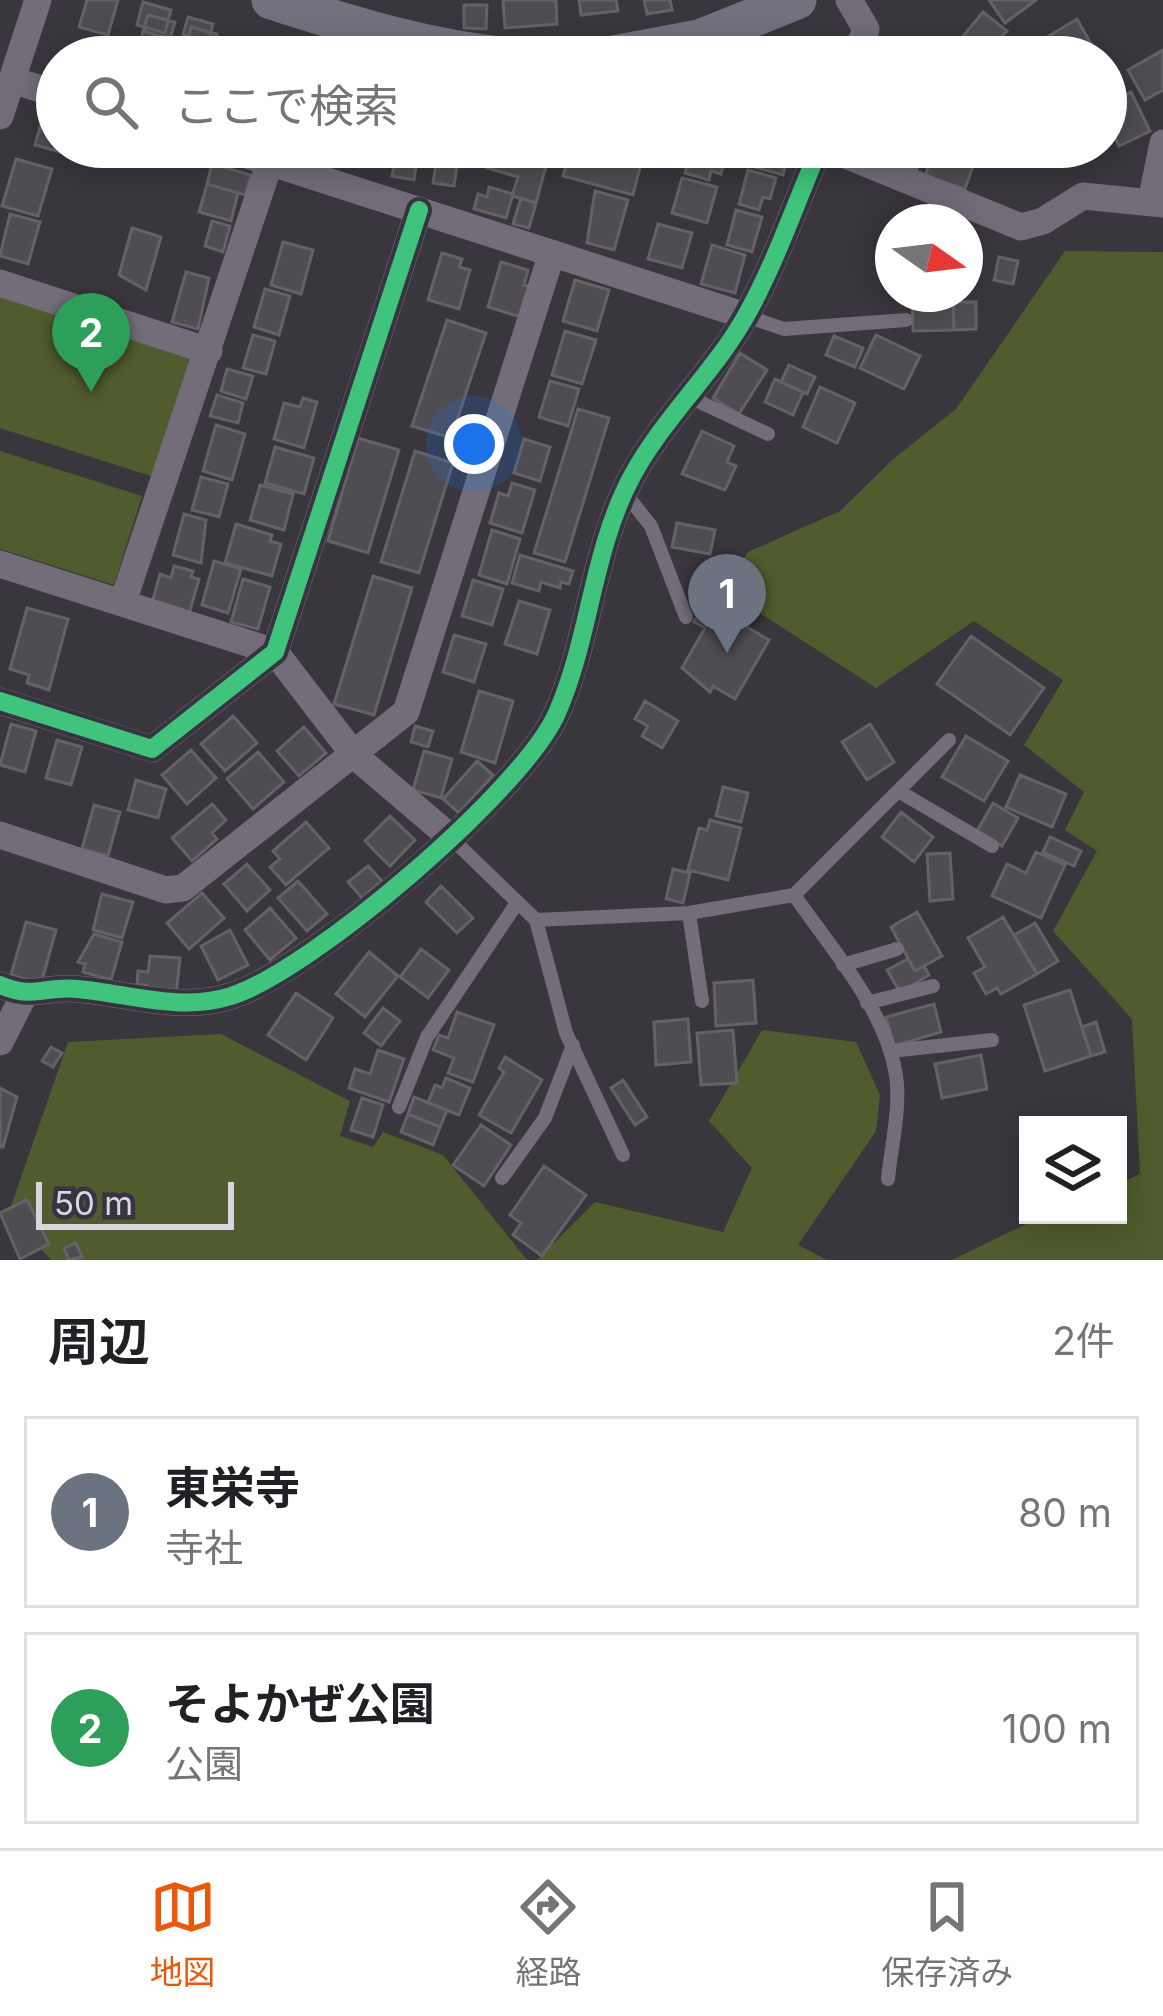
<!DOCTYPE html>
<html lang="ja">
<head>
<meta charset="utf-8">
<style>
  :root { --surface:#fff; --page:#f2f2f2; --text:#202124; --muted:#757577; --line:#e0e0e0; --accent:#ea580c }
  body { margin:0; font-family:Inter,"Noto Sans JP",sans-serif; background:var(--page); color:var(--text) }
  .controls { position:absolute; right:36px; bottom:36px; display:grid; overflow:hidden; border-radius:0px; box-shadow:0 6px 30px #0003 }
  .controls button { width:108px; height:108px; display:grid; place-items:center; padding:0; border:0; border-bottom:3px solid var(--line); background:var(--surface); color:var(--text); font:60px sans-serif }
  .compass { position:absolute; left:875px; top:204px; width:108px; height:108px; border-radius:50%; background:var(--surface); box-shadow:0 6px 30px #0003; rotate:104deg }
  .scale { position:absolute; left:36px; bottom:30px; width:198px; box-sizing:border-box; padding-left:12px; border:6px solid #d9d6de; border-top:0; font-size:33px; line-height:42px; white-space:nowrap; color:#d9d6de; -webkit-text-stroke:9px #383340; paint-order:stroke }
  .you { position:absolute; left:474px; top:444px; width:42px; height:42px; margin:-30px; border:9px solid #fff; border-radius:50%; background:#1a73e8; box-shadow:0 0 0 18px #1a73e833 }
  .badge { display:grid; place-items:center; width:78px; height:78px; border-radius:50%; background:var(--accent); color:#fff; font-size:39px; font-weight:700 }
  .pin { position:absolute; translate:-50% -99px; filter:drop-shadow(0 3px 6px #0008) }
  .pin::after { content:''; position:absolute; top:63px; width:42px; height:36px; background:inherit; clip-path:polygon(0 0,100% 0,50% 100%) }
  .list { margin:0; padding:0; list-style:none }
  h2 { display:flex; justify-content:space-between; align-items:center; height:156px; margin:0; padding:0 48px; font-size:51px }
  h2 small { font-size:39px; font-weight:400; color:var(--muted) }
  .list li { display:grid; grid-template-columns:78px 1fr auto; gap:36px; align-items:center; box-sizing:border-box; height:192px; margin:0 24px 24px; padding:0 24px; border:3px solid var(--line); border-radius:0px }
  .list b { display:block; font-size:45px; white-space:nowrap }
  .list p { margin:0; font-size:39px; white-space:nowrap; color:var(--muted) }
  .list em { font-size:39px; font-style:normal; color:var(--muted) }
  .icon { flex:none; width:66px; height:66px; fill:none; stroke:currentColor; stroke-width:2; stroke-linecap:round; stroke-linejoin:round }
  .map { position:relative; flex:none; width:1163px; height:1260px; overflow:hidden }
  .search { position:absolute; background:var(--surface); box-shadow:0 6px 30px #0003; left:36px; right:36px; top:36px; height:132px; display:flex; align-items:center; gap:30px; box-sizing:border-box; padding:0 42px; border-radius:66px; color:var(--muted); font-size:45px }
  .sheet { height:588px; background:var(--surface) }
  nav { display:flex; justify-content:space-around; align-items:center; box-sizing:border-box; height:168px; border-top:3px solid var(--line); background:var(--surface); font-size:33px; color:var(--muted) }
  nav a { display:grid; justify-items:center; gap:6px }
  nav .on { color:var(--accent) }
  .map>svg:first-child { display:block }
</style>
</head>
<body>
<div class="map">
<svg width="1163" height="1260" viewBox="0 0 1163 1260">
  <rect width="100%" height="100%" fill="#39363d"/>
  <path fill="#505c2d" d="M 1065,251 L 1163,252 L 1163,1260 L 952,1260 L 1045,1215 L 1118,1215 L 1118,1184 L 1140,1174 L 1132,1019 L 1053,931 L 1097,851 L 1065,830 L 1084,792 L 1024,745 L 1063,680 L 974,621 L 876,688 L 724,590 L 748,552 L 840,511 L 891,461 L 956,409 Z
    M 0,295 L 192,357 L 154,477 L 0,428 Z
    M 0,451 L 142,496 L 114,585 L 0,549 Z
    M 762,1030 L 856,1042 L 880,1095 L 876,1131 L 798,1245 L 827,1260 L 537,1260 L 595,1202 L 723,1232 L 752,1168 L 709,1121 Z
    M 221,1034 L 350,1101 L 340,1136 L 373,1147 L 383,1132 L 443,1155 L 527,1260 L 51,1260 L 9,1212 L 68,1042 Z"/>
  <path fill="#4f4d52" stroke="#646268" stroke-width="3" d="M 87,0 L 118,0 L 108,35 L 79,27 Z
    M 503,0 L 556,0 L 557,24 L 505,28 Z
    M 579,0 L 616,0 L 618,11 L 581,15 Z
    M 644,0 L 670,0 L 672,10 L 647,14 Z
    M 989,0 L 1036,0 L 1005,23 Z
    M 143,2 L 171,10 L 165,33 L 137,25 Z
    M 464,5 L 487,5 L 486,29 L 464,28 Z
    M 983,12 L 1007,31 L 980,57 L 959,41 Z
    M 148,15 L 175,22 L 170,39 L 143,31 Z
    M 188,17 L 213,24 L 208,42 L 183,35 Z
    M 1077,19 L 1098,56 L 1014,57 Z
    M 191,27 L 217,34 L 211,56 L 185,49 Z
    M 143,31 L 163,37 L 160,48 L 140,43 Z
    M 247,39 L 275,47 L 273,57 L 242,57 Z
    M 115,43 L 145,52 L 144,57 L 112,57 Z
    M 1163,50 L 1163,90 L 1145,100 L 1128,70 Z
    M 1131,92 L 1150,131 L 1119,146 L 1106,118 L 1106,104 Z
    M 46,106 L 57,108 L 60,152 L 35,145 Z
    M 340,147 L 373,147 L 368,165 L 338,156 Z
    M 397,147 L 419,147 L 414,180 L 392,176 L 394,165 L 382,162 L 385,150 L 396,152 Z
    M 432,147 L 460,147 L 454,186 L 433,183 L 438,152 Z
    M 493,147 L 548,159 L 536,203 L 512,196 L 518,177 L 487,168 Z
    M 584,147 L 643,156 L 633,195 L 563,176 L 571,148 L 582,152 Z
    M 693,147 L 728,147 L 721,174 L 711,171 L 709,180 L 685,173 Z
    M 756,147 L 790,149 L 783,175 L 750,166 Z
    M 885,147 L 925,147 L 917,169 L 882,156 Z
    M 935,147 L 977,154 L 965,189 L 925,176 Z
    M 16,159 L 52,169 L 38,216 L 2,206 Z
    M 212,164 L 251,175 L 245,195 L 207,184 Z
    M 748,170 L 776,178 L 770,199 L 763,197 L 759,210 L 739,204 Z
    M 682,178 L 717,187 L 707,223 L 672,213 Z
    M 207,184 L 238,193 L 231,221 L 199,212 Z
    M 489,187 L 513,194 L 506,218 L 474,209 L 478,194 L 487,197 Z
    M 595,191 L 628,200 L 614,250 L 587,243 Z
    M 521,198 L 536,203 L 529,228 L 513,224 Z
    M 736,210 L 762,217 L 752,252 L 727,245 Z
    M 10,214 L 40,222 L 28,264 L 0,256 Z
    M 212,221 L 230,226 L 223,252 L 205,246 Z
    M 658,224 L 692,233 L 682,268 L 648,259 Z
    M 132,228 L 161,237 L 146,290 L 119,275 Z
    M 965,232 L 975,234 L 967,266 L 965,265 Z
    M 283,242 L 313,250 L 301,294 L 271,285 Z
    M 712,245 L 745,255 L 735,293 L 701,284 Z
    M 442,253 L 462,259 L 459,267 L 470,270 L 459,309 L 428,300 Z
    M 999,257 L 1018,261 L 1013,284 L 994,280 Z
    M 501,262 L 528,270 L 524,285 L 530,287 L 521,317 L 488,307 Z
    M 186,272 L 209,278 L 198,329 L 172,322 Z
    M 575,280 L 609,290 L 597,331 L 563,321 Z
    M 265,289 L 290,296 L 279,335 L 254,327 Z
    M 912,294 L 953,294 L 954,330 L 913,331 Z
    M 953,294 L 960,294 L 961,302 L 976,302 L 976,329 L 954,330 Z
    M 447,320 L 486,333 L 451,438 L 412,426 Z
    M 565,331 L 596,340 L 582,384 L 552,375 Z
    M 253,335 L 275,341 L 266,374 L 243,368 Z
    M 876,335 L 920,356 L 904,389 L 860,368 Z
    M 834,336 L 863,348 L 855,367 L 826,355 Z
    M 740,353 L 767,370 L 739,414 L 713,398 Z
    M 789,365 L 815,377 L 807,394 L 781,382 Z
    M 227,369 L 253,376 L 246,399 L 221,391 Z
    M 775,379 L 803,392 L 793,415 L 765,402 Z
    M 550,381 L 579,389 L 568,426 L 539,417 Z
    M 820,387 L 855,403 L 837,443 L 803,427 Z
    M 217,395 L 243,403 L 238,423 L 210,416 Z
    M 303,398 L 317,402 L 304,448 L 274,439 L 284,403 L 300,407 Z
    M 578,409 L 609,418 L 565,562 L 534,553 Z
    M 216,425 L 245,434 L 232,480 L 203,471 Z
    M 702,431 L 734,446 L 727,462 L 736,466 L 725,490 L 682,474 Z
    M 358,438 L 399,450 L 368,553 L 328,541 Z
    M 524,439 L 550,447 L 540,481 L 514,473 Z
    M 275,447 L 314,458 L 304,494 L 265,483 Z
    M 415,451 L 453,463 L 419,573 L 381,562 Z
    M 201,477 L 228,484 L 219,517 L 192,510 Z
    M 512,483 L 535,490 L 522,533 L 490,523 L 499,493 L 508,496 Z
    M 260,485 L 293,494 L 284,530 L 250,520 Z
    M 184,514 L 206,520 L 201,563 L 173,555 Z
    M 677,523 L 715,530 L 710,554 L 672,547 Z
    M 236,524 L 272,535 L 270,541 L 281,544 L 272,576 L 225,563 Z
    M 492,530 L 520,539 L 507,584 L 479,575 Z
    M 520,555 L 573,571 L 569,584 L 561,582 L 560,588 L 541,582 L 539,591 L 512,583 Z
    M 214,561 L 241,569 L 228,613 L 202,605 Z
    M 174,566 L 193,571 L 191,577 L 199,579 L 189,614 L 152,603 L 160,574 L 171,578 Z
    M 373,576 L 412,588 L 374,715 L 334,704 Z
    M 243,579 L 270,587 L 258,629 L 231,622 Z
    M 473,580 L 503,589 L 492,625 L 462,616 Z
    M 519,601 L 550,610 L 537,654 L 505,644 Z
    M 27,608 L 68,619 L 49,690 L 27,683 L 29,675 L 10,669 Z
    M 702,608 L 713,615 L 716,609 L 769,640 L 735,699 L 713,686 L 710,692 L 682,668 L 705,628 L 694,622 Z
    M 454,635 L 486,644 L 474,682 L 443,672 Z
    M 971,636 L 1044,688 L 1010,735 L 937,684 Z
    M 479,691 L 513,701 L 495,763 L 461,752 Z
    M 645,701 L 678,721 L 662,748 L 642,736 L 648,726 L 635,719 Z
    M 233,716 L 257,743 L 225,771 L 201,744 Z
    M 11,724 L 36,731 L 25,772 L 0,765 Z
    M 870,724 L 894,762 L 867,780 L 842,742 Z
    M 415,726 L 433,731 L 428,747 L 411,742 Z
    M 304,727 L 326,753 L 299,776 L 277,751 Z
    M 966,736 L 1008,761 L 984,801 L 942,777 Z
    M 57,740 L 82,747 L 71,785 L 46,778 Z
    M 191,750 L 216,778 L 187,804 L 162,775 Z
    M 424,751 L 452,759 L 441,798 L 413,790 Z
    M 258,752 L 284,782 L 253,809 L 227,779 Z
    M 477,761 L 493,775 L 459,813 L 443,799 Z
    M 1020,775 L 1066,794 L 1052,827 L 1006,807 Z
    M 136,780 L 166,789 L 158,818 L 128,810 Z
    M 723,787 L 748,793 L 741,822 L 716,816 Z
    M 993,803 L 1018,818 L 1002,846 L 977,831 Z
    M 212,804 L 226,820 L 212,833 L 217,839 L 192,861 L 172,838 Z
    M 94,805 L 120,812 L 108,856 L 82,849 Z
    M 901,812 L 933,837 L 914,862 L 882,837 Z
    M 390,816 L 415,840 L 390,866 L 365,841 Z
    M 710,820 L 741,828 L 728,880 L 688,870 L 699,828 L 707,830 Z
    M 306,822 L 329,848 L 286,885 L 270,867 L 280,859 L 273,851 Z
    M 1050,837 L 1081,851 L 1074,866 L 1043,852 Z
    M 1036,852 L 1065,865 L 1041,918 L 992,896 L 1007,864 L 1026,873 Z
    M 950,853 L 953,899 L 930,901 L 927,854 Z
    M 247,864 L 270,890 L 247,911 L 224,884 Z
    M 368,866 L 382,881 L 362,898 L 348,882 Z
    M 673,869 L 690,873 L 683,903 L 666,899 Z
    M 298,881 L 327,914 L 307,931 L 278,898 Z
    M 441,886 L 473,918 L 457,933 L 426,902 Z
    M 202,893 L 224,918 L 189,949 L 167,923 Z
    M 102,894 L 133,902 L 122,938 L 93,930 Z
    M 270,908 L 296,938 L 270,960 L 245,930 Z
    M 917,912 L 942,956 L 915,971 L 891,927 Z
    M 1003,917 L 1037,974 L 1001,994 L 997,988 L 986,994 L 974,973 L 985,967 L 968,938 Z
    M 26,922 L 56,930 L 41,984 L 11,975 Z
    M 1035,923 L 1058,961 L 1037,974 L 1014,935 Z
    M 230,930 L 248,965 L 218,980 L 201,946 Z
    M 94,934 L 122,942 L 111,980 L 83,972 L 85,964 L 78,962 Z
    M 421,949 L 449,970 L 428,998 L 400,977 Z
    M 369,952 L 398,976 L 365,1017 L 336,994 Z
    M 150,956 L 180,958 L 176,996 L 146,993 L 147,985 L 137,984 L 138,971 L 148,972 Z
    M 908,959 L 915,971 L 924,966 L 929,975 L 900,992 L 887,970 Z
    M 753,980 L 756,1023 L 716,1026 L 714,983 Z
    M 1070,990 L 1091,1056 L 1045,1071 L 1024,1005 Z
    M 296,993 L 333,1018 L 306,1060 L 268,1035 Z
    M 934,1004 L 941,1032 L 894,1046 L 886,1017 Z
    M 383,1008 L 400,1021 L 381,1046 L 364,1033 Z
    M 457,1012 L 494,1025 L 473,1082 L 448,1073 L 454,1058 L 433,1050 L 439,1035 L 448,1038 Z
    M 688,1019 L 691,1062 L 656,1065 L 654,1022 Z
    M 1096,1022 L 1105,1052 L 1091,1056 L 1082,1027 Z
    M 733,1030 L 737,1083 L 701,1085 L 697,1033 Z
    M 51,1047 L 62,1053 L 53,1067 L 42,1061 Z
    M 378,1050 L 404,1059 L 389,1102 L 349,1088 L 355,1069 L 370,1074 Z
    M 981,1055 L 987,1089 L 942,1098 L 935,1064 Z
    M 505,1057 L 542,1080 L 511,1133 L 479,1115 L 504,1072 L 499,1068 Z
    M 446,1078 L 470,1088 L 459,1115 L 428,1103 L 435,1085 L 442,1088 Z
    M 623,1080 L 647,1117 L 635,1125 L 611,1088 Z
    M 0,1088 L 17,1097 L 3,1147 L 0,1147 Z
    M 414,1097 L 447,1110 L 440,1127 L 408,1114 Z
    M 362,1098 L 383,1105 L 373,1137 L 351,1130 Z
    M 408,1114 L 440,1127 L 433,1145 L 401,1132 Z
    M 481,1125 L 511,1145 L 484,1186 L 453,1165 Z
    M 544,1166 L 586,1195 L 542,1256 L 513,1235 L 521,1223 L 510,1215 Z
    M 27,1200 L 49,1244 L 20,1259 L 0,1213 Z
    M 76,1243 L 82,1257 L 69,1260 L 64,1248 Z"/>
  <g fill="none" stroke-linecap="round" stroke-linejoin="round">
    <path stroke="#726d79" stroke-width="14" d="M 746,316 L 784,329 L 906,320
      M 687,396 L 768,434
      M 625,493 L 651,526 L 686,617
      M 900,792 L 992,846
      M 449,836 L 536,920 L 689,913 L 794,895 L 949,740
      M 794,895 C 831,948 886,1010 896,1075 C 901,1107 891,1147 888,1179
      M 689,913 L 702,1001
      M 536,920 L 566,1033 L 623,1155
      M 843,965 L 897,949
      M 867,1003 L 933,986
      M 891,1051 L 992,1040
      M 399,1107 L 427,1037 L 515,906
      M 502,1178 L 545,1118 L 573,1045"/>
    <path stroke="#726d79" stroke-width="27" d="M 849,0 L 866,29 L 855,57
      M 12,80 L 57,94
      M 0,116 L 38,0
      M 222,147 L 746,316
      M 826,147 L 1021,227 L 1043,221 L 1083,196 L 1163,204
      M 1151,202 L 1163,143
      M 0,283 L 209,351
      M 0,564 L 275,652 L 355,756 L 449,836
      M 123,602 L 270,162
      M 0,701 L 152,749 L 275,652 L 419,210
      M 0,835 L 166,890 L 183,888 L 406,712 L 552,253
      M 0,985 C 36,1000 45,985 78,989 C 130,994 180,1012 231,996 C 311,971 524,789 557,713 C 590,638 592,552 631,478 C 662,419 715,372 747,314 C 776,262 796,202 820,147
      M 0,1042 L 24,995"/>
    <path stroke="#75707e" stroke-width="39" d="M 271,0 C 351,25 425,49 509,57
      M 603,57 L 699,39 L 797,0"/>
    <defs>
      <path id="cycleway" d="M 0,701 L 152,749 L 275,652 L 419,210
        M 0,985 C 36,1000 45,985 78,989 C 130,994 180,1012 231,996 C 311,971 524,789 557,713 C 590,638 592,552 631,478 C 662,419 715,372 747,314 C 776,262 796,202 820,147"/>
    </defs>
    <use href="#cycleway" stroke="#383340" stroke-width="26"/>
    <use href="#cycleway" stroke="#40c37c" stroke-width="18"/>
  </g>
</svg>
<div class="controls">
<button><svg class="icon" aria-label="layers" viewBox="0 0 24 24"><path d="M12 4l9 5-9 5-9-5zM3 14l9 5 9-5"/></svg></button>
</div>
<svg class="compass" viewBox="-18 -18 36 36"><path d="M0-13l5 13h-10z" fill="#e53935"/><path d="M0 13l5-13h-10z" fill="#757577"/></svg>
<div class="scale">50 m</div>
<div class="you"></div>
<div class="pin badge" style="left:727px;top:653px;background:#6b7280">1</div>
<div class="pin badge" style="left:91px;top:392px;background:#2e9e5b">2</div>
<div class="search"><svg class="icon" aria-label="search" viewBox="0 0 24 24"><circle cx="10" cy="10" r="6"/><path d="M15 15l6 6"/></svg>ここで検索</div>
</div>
<section class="sheet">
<h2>周辺<small>2件</small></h2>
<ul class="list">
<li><span class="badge" style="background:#6b7280">1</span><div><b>東栄寺</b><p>寺社</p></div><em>80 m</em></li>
<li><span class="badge" style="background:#2e9e5b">2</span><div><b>そよかぜ公園</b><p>公園</p></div><em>100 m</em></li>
</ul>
</section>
<nav>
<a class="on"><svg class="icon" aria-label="map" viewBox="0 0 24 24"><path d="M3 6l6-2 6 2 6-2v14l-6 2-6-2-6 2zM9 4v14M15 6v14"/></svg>地図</a>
<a><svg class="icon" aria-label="directions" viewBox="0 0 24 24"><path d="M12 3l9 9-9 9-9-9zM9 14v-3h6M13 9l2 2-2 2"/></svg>経路</a>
<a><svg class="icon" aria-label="saved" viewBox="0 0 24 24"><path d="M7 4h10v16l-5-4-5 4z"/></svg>保存済み</a>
</nav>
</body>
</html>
